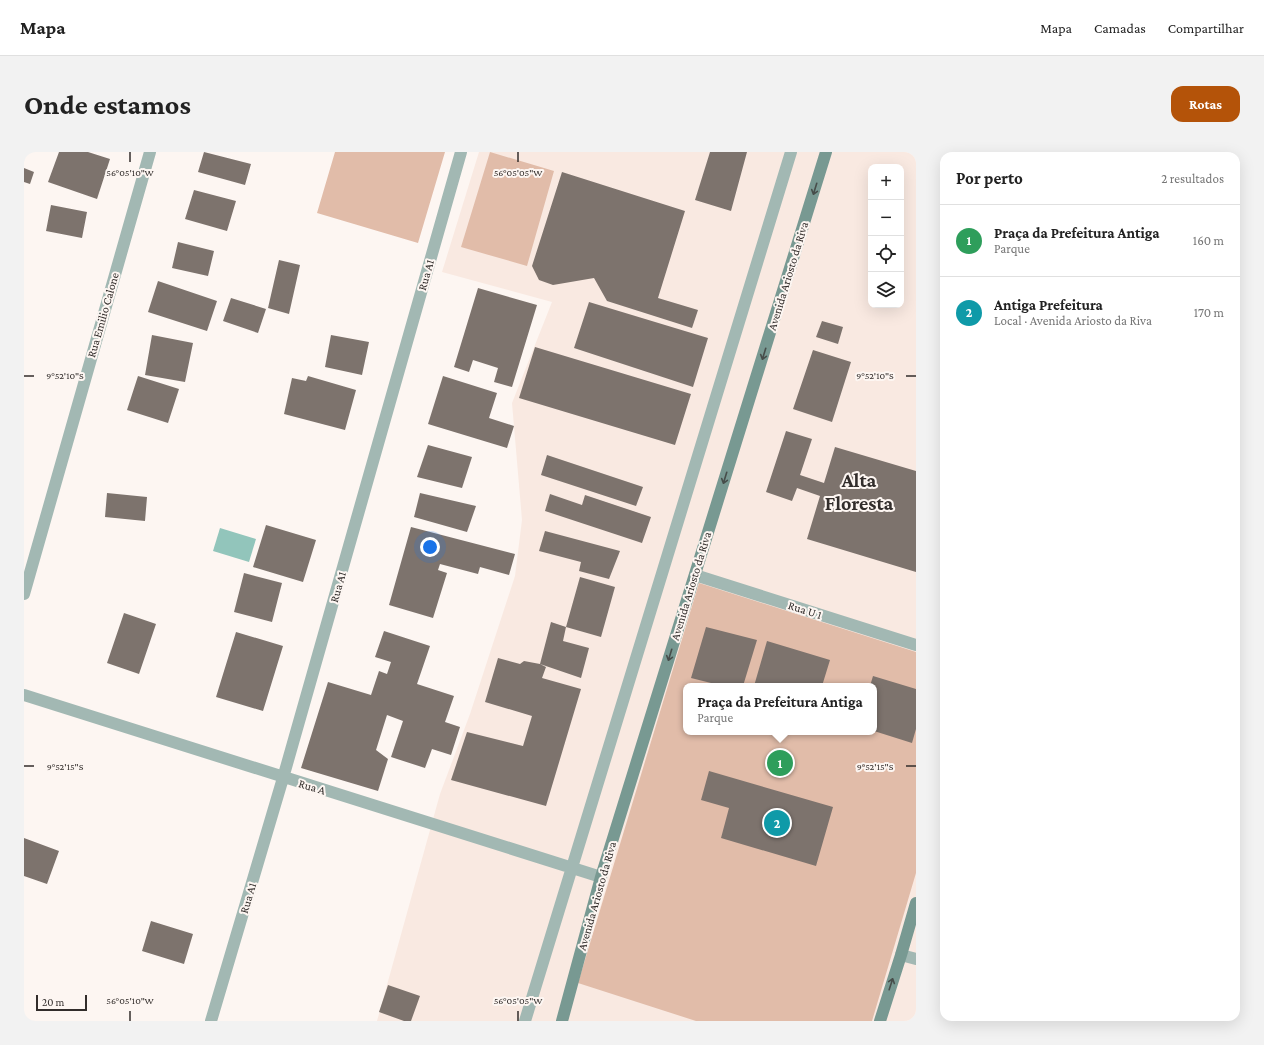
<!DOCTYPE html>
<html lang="pt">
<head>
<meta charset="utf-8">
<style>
  :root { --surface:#fff; --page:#f2f2f2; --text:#222; --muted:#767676; --line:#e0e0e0; --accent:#b45309 }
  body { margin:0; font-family:"Crimson Pro",serif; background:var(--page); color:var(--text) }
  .controls { position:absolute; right:12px; top:12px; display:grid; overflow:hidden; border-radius:8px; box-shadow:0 4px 16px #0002 }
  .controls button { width:36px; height:36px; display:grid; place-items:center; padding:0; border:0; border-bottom:1px solid var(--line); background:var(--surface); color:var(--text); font:20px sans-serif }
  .scale { position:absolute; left:12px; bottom:10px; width:51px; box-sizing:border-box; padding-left:4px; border:2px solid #322d2b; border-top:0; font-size:11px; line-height:14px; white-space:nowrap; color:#322d2b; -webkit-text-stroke:3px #fdf6f2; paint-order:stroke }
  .you { position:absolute; left:406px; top:395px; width:14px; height:14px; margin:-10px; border:3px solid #fff; border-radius:50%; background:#1a73e8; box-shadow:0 0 0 6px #1a73e833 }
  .badge { display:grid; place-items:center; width:26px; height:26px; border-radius:50%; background:var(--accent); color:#fff; font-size:13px; font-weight:700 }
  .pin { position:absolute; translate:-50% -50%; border:2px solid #fff; box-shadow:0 1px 4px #0006 }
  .popup { position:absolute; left:659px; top:531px; width:194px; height:52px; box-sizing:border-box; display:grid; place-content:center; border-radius:8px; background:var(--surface); filter:drop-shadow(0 1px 3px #0005); font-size:13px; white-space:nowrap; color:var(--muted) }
  .popup b { font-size:15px; color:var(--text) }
  .popup::after { content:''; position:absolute; left:50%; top:100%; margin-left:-8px; border:8px solid transparent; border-top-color:var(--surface) }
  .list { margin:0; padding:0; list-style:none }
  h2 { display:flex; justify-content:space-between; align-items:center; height:52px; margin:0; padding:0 16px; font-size:17px }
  h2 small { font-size:13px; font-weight:400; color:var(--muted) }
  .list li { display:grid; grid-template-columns:26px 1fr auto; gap:12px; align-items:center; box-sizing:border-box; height:72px; padding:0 16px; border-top:1px solid var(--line) }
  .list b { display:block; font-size:15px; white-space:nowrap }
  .list p { margin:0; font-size:13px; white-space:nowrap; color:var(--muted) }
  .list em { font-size:13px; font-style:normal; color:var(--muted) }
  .icon { flex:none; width:22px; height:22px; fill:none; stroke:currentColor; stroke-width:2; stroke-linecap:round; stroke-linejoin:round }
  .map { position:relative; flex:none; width:892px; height:869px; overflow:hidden; border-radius:12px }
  header { display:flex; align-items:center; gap:24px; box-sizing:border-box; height:56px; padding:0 20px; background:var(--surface); border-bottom:1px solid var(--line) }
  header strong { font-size:19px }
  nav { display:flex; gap:22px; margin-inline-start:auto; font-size:14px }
  .intro { display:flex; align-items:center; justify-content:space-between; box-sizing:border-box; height:96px; padding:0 24px }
  h1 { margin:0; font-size:28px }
  .button { padding:10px 18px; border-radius:12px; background:var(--accent); color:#fff; font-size:14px; font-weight:700 }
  main { display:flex; gap:24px; padding:0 24px }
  aside { flex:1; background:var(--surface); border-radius:12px; box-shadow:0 4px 16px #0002 }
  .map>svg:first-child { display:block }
</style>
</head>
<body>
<header>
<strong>Mapa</strong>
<nav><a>Mapa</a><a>Camadas</a><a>Compartilhar</a></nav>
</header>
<div class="intro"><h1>Onde estamos</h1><a class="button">Rotas</a></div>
<main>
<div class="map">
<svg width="892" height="869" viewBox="0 0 892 869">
  <rect width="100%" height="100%" fill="#fdf6f2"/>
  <path fill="#f9e9e1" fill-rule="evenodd" d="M 455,0 L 892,0 L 892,869 L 353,869 L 416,642 L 446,562 L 491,424 L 498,368 L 488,251 L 528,150 L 418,120 ZM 847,15 L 877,15 L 877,153 L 847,153 ZM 662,534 L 850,534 L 850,580 L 662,580 Z"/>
  <path fill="#e1bca9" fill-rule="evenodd" d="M 311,0 L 421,0 L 394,91 L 293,61 Z
    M 466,0 L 530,19 L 503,114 L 437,95 Z
    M 675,431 L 892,500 L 892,721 L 848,869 L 672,869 L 554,831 ZM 662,534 L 850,534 L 850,580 L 662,580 Z"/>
  <path fill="#92c5bb" d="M 196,376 L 232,387 L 225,410 L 189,399 Z"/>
  <path fill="#7d736d" d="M 35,0 L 64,0 L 86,7 L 73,47 L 24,30 Z
    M 180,0 L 227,12 L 221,33 L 174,20 Z
    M 686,0 L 723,0 L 707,59 L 671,48 Z
    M 0,16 L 10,20 L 6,32 L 0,30 Z
    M 538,20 L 661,59 L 634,146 L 674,158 L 668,176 L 583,149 L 570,126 L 529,133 L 515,128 L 508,114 Z
    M 170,38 L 212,49 L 203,79 L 161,67 Z
    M 27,53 L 63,60 L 58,86 L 22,79 Z
    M 154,90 L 190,99 L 184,124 L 148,116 Z
    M 255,108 L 276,113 L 265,162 L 244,156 Z
    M 134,129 L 193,149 L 183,179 L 124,160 Z
    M 454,136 L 513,153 L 488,235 L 470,230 L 474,216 L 449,208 L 445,220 L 430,215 Z
    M 207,146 L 242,157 L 234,181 L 199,169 Z
    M 565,150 L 684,186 L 669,235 L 550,196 Z
    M 798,169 L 819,175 L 814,192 L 792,185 Z
    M 128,183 L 169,191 L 161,230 L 121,223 Z
    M 307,183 L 345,190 L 338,223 L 301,215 Z
    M 511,195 L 667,242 L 651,293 L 495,246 Z
    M 789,198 L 827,210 L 808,270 L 769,257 Z
    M 114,224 L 155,237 L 144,271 L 103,258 Z
    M 284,224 L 332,238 L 321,278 L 260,262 L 268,226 L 282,229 Z
    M 419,224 L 473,241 L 465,266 L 490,274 L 483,296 L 404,272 Z
    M 762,279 L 788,287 L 776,323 L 800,331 L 811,295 L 892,319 L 892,420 L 783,387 L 796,344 L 773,336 L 768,349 L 742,340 Z
    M 404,293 L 448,305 L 438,336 L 393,325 Z
    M 523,303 L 619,335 L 612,354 L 517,323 Z
    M 83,341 L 123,345 L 121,369 L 81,365 Z
    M 396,341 L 452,354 L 443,380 L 390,365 Z
    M 526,342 L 558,353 L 561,343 L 627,365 L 618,391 L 521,359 Z
    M 242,373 L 292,388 L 279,430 L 229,415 Z
    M 387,375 L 491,402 L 485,423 L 456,415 L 454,422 L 416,412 L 414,418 L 423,421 L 409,466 L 365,453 Z
    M 521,379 L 596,399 L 585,427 L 555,419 L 557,410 L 515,399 Z
    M 220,421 L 258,431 L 248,470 L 210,460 Z
    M 556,425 L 591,435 L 577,485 L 542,475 Z
    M 100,461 L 132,472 L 115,522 L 83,511 Z
    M 527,470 L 542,475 L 539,489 L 565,496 L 557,526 L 516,512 L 522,515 L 518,526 L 557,537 L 522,654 L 427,628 L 443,580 L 499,594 L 508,564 L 461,550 L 474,506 L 496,512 L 500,509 L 516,512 Z
    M 682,475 L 733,488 L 719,534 L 699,534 L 667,526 Z
    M 360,479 L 406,494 L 393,532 L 430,544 L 421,570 L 436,575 L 427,603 L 408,597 L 401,616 L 367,605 L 379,569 L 363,563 L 352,598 L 364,607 L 354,639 L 277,616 L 304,530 L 347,543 L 355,519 L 363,522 L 367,510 L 351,505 Z
    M 212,480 L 259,494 L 239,559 L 192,545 Z
    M 743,489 L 806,508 L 798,534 L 730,534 Z
    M 849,524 L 892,537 L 892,577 L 888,591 L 850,579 L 850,534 L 846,534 Z
    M 685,619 L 809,655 L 792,714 L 697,686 L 705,656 L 677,648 Z
    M 0,686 L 35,699 L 23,732 L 0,724 Z
    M 127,769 L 169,782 L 160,812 L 118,799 Z
    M 364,833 L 396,844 L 387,869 L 380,869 L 355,860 Z"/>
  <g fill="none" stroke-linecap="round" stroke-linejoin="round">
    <path stroke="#a2b8b3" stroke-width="12" d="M 671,423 L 892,493
      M 0,442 L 126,0
      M 0,543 L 577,725
      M 877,803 L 892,807
      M 187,869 L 259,626 L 437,0
      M 501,869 L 767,0"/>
    <path stroke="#789992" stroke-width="12" d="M 538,869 L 577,725 L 802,0
      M 856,869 L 877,803 L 892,751"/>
  </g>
  <defs><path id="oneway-shaft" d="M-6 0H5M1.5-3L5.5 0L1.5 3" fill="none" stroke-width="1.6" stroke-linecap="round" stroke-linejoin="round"/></defs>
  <g stroke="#474d4a">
    <use href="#oneway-shaft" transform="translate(791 37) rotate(107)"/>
    <use href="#oneway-shaft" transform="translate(740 202) rotate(107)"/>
    <use href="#oneway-shaft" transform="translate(701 326) rotate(107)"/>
    <use href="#oneway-shaft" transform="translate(646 503) rotate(107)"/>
    <use href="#oneway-shaft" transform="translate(867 832) rotate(-72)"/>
  </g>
  <path fill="none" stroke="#322d2b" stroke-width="1.5" d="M 106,0 L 106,10M 494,0 L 494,10M 0,224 L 10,224M 882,224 L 892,224M 0,614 L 10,614M 882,614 L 892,614M 106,859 L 106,869M 494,859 L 494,869"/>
  <g text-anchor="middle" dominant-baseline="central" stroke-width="4" stroke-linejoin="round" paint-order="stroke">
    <g font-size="12" fill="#322d2b" stroke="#fdf6f2">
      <text transform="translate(402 123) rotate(-74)">Rua A1</text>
      <text transform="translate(764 124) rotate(-73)">Avenida Ariosto da Riva</text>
      <text transform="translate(79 163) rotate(-74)">Rua Emilio Calone</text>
      <text transform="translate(667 434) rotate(-73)">Avenida Ariosto da Riva</text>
      <text transform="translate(314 435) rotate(-74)">Rua A1</text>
      <text transform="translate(781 458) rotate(18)">Rua U 1</text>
      <text transform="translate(288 635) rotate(17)">Rua A</text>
      <text transform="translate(573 744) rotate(-74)">Avenida Ariosto da Riva</text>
      <text transform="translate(224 746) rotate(-73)">Rua A1</text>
    </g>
    <g font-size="20" font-weight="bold" fill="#322d2b" stroke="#fdf6f2">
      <text x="835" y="328">Alta<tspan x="835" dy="23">Floresta</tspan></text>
    </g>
  </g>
  <g font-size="10" text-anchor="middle" fill="#322d2b" stroke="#fdf6f2" stroke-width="4" stroke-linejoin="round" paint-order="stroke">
    <text x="106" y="24">56°05'10"W</text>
    <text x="494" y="24">56°05'05"W</text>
    <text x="41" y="227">9°52'10"S</text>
    <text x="851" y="227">9°52'10"S</text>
    <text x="41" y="618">9°52'15"S</text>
    <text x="851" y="618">9°52'15"S</text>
    <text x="106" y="852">56°05'10"W</text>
    <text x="494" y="852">56°05'05"W</text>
  </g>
</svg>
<div class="controls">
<button>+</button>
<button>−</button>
<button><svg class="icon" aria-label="locate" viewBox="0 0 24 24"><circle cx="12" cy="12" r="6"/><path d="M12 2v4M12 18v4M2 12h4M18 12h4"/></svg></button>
<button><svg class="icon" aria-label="layers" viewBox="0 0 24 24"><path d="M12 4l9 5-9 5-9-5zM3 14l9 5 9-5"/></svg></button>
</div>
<div class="scale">20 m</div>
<div class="you"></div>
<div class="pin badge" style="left:756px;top:611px;background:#2e9e5b">1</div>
<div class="popup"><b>Praça da Prefeitura Antiga</b>Parque</div>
<div class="pin badge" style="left:753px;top:671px;background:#0f9aa8">2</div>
</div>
<aside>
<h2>Por perto<small>2 resultados</small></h2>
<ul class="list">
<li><span class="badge" style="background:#2e9e5b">1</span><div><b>Praça da Prefeitura Antiga</b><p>Parque</p></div><em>160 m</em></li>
<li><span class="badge" style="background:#0f9aa8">2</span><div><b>Antiga Prefeitura</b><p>Local · Avenida Ariosto da Riva</p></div><em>170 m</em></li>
</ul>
</aside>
</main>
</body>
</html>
